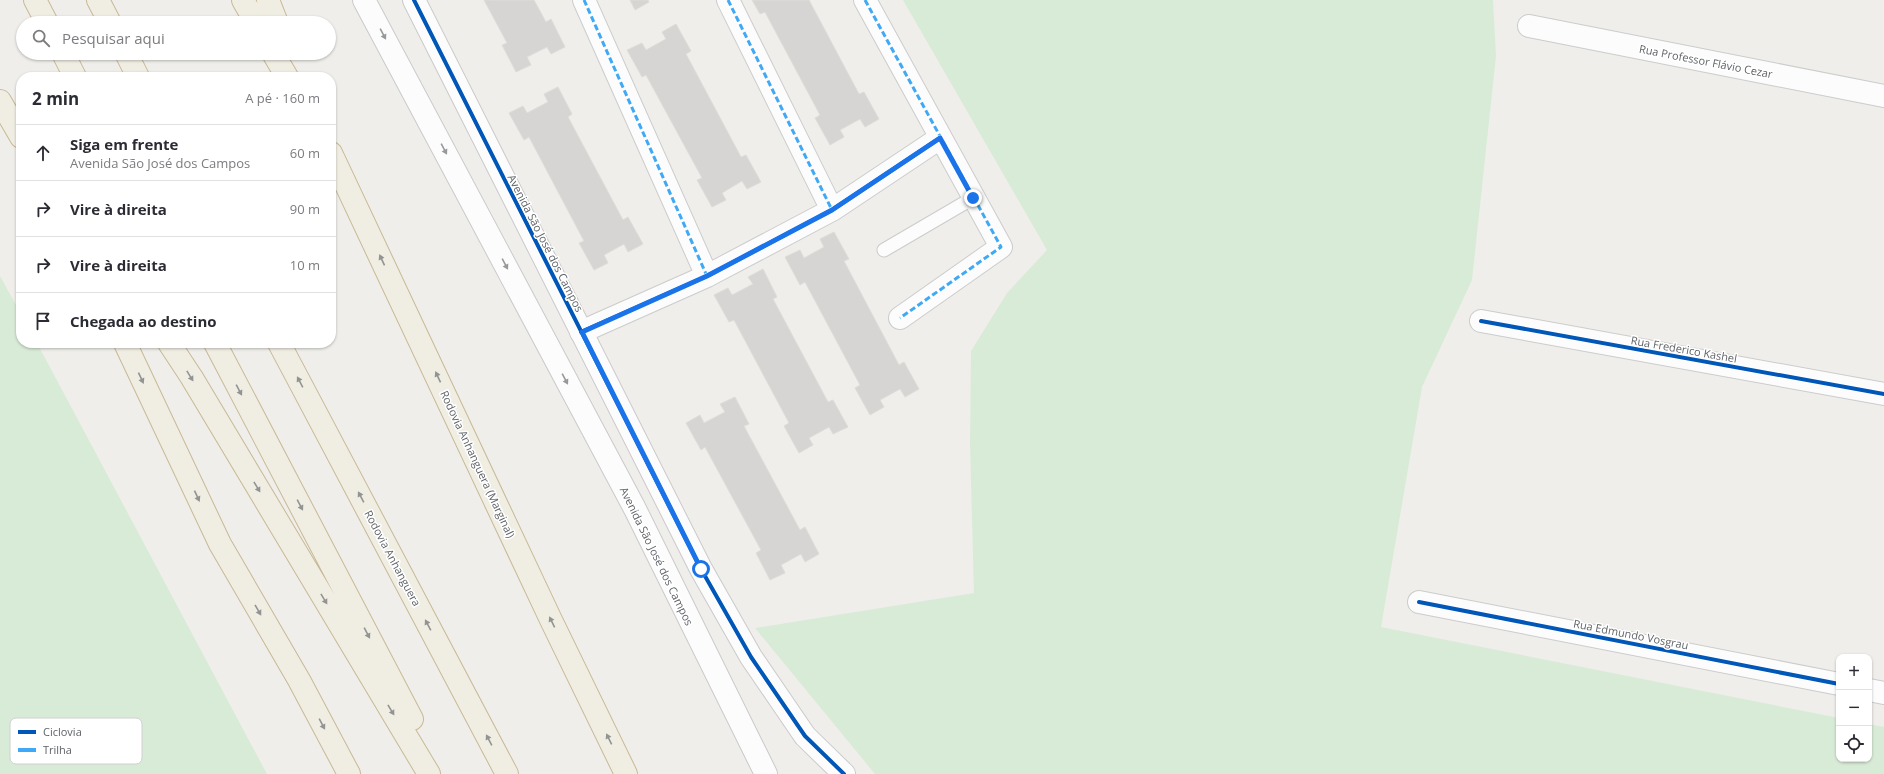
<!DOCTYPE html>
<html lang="pt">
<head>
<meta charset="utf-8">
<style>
  :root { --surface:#fff; --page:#f7f7f7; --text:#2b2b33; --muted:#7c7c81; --line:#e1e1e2 }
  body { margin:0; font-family:"Open Sans",sans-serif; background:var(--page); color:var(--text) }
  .controls { position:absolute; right:12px; bottom:12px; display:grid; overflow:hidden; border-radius:8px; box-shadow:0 1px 3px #0004 }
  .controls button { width:36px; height:36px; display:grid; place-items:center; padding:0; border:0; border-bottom:1px solid var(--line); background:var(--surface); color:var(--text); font:20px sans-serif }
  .stop { position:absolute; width:12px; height:12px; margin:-9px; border:3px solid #1a73e8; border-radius:50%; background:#fff }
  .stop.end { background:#1a73e8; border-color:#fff; box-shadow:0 1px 4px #0008 }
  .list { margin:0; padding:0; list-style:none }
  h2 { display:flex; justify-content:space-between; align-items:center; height:52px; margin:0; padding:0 16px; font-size:17px }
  h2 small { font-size:13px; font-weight:400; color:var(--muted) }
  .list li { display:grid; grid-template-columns:26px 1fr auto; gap:12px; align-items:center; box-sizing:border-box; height:56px; padding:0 16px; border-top:1px solid var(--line) }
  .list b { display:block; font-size:15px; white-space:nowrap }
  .list p { margin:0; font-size:13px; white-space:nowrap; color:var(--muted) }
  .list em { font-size:13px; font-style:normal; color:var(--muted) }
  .icon { flex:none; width:22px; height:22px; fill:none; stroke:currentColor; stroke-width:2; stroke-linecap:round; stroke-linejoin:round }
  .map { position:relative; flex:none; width:1884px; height:774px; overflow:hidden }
  .search { position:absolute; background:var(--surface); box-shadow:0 1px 3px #0004; left:16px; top:16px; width:320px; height:44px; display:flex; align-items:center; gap:10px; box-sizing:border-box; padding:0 14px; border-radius:22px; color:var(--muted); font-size:15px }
  .panel { position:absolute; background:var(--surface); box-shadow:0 1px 3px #0004; left:16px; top:72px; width:320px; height:276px; border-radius:16px }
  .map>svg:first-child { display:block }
</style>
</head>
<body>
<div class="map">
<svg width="1884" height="774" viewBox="0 0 1884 774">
  <rect width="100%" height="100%" fill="#efeeea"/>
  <path fill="#d8ebd6" d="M 903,0 L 1493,0 L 1496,56 L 1472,280 L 1422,387 L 1381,627 L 1839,718 L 1839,759 L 1869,759 L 1869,724 L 1884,727 L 1884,774 L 875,774 L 755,628 L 974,593 L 970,444 L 971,351 L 1007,293 L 1047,250 Z
    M 0,276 L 21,314 L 21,343 L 37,343 L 267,774 L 0,774 Z"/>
  <path fill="#d6d5d3" stroke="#deddd9" d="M 484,0 L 534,0 L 546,22 L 551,19 L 565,47 L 551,54 L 547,47 L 527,57 L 531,65 L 516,72 L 502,45 L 507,43 Z
    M 630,0 L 648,0 L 649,2 L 635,10 Z
    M 752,0 L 809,0 L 859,94 L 864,92 L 879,119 L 865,127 L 860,119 L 840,130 L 844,137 L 830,145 L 815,118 L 820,115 L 765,12 L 760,14 Z
    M 676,24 L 691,51 L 686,54 L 741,157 L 746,155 L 761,182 L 747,189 L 742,181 L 722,193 L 726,200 L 712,207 L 697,180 L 702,178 L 646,75 L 642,77 L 627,50 L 642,43 L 646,50 L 666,39 L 662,32 Z
    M 558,87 L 572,114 L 568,117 L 623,220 L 628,217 L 643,244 L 628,252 L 624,244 L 604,255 L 608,263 L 594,270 L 579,243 L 584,241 L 529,137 L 524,140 L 509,113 L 523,106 L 527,113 L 548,102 L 544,94 Z
    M 834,232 L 849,259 L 844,261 L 899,365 L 904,362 L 919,389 L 905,397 L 900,389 L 880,400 L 884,407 L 870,415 L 855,388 L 860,385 L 805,282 L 800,285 L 785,257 L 800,250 L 804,258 L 824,247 L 820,239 Z
    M 763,269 L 777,297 L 773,299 L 828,402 L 833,400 L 848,427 L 833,434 L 829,427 L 809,438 L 813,445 L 799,453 L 784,426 L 789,423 L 734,320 L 729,322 L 714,295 L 728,288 L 732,295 L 753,284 L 748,277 Z
    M 735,397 L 749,424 L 744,426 L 800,530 L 805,527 L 819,554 L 805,562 L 801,554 L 781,565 L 785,573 L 770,580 L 756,553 L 761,550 L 705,447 L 701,450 L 686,423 L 700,415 L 704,423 L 725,412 L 720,404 Z"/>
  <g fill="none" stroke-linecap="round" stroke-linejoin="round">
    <defs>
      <path id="lane" d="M 884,250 L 973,198"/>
      <path id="street" d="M 584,0 L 707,276
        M 728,0 L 832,210
        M 865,0 L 1001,247 L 900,318
        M 1529,26 L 1884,96
        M 1481,321 L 1884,394
        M 581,332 L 707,276 L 832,210 L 940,138
        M 1419,602 L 1839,684
        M 1869,690 L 1884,693"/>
      <path id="secondary" d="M 364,0 L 635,509 L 766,774
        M 414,0 L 701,569 L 751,657 L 805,736 L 844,774"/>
      <path id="highway" d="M 35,0 L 47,23
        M 98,0 L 110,23
        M 243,0 L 256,23
        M 268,0 L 277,23
        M 63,53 L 75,77
        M 126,53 L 138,77
        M 273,53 L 287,77
        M 0,101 L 21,137
        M 331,153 L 551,620 L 626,774
        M 125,343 L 220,544 L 299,680 L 349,774
        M 169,343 L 192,378 L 429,774
        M 215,343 L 412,719
        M 279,343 L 507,774"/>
    </defs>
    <use href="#lane" stroke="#cbcccc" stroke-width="15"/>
    <use href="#street" stroke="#cbcccc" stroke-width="24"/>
    <use href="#secondary" stroke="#cacacb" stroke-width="24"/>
    <use href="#highway" stroke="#c8b996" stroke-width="24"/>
    <use href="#lane" stroke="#fdfcfc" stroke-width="13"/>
    <use href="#street" stroke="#fdfcfc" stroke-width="22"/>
    <use href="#secondary" stroke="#fdfcfc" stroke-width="22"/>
    <use href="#highway" stroke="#f0ede3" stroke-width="22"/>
    <path stroke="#3fa9f5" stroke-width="3" stroke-dasharray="6 3" stroke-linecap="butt" d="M 584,0 L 707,276
      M 728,0 L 832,210
      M 865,0 L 1001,247 L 900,318"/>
    <defs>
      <path id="cycleway" d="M 414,0 L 701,569 L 751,657 L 805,736 L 844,774
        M 1481,321 L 1884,394
        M 581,332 L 707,276 L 832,210 L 940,138
        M 1419,602 L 1839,684"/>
    </defs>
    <use href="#cycleway" stroke="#fff" stroke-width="6"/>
    <use href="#cycleway" stroke="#0057b8" stroke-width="4"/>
  </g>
  <defs><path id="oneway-solid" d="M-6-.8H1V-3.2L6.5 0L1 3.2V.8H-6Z"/></defs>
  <g fill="#96999c">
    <use href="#oneway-solid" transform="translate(383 34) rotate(62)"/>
    <use href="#oneway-solid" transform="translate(444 149) rotate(62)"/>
    <use href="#oneway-solid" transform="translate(505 264) rotate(62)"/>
    <use href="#oneway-solid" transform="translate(565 379) rotate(62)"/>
  </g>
  <g fill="#929393">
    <use href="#oneway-solid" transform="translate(382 260) rotate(-115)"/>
    <use href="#oneway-solid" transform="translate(190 376) rotate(58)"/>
    <use href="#oneway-solid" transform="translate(438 377) rotate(-115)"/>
    <use href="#oneway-solid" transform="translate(141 378) rotate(65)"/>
    <use href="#oneway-solid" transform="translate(300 382) rotate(-118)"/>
    <use href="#oneway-solid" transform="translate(239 390) rotate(62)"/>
    <use href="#oneway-solid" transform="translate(257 487) rotate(59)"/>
    <use href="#oneway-solid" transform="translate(197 496) rotate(65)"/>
    <use href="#oneway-solid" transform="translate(361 497) rotate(-118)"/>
    <use href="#oneway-solid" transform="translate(300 505) rotate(62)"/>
    <use href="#oneway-solid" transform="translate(324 599) rotate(59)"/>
    <use href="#oneway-solid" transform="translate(258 610) rotate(60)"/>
    <use href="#oneway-solid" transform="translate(552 622) rotate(-116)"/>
    <use href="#oneway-solid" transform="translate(428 625) rotate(-118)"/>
    <use href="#oneway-solid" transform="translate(367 633) rotate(62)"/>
    <use href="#oneway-solid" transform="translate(391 710) rotate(59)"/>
    <use href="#oneway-solid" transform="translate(322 724) rotate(62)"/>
    <use href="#oneway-solid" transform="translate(609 739) rotate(-116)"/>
    <use href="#oneway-solid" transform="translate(489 740) rotate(-118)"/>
  </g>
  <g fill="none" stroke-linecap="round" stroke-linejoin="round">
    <path stroke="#1a73e8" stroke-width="5" d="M 701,569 L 582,332 L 707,276 L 832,210 L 940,138 L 973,198"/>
  </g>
  <g text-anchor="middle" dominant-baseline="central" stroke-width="3" stroke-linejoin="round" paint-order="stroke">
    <g font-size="11" fill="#5f6368" stroke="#fff">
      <text transform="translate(1706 61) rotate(11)">Rua Professor Flávio Cezar</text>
      <text transform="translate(546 243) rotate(63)">Avenida São José dos Campos</text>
      <text transform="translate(1684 349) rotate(10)">Rua Frederico Kashel</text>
      <text transform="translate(478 464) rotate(65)">Rodovia Anhanguera (Marginal)</text>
      <text transform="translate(657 556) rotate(64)">Avenida São José dos Campos</text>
      <text transform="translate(393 558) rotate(62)">Rodovia Anhanguera</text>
      <text transform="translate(1631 634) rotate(11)">Rua Edmundo Vosgrau</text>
    </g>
  </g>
  <rect x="10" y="718" width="132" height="46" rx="6" fill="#fff" stroke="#cfd0d2" stroke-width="1"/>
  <rect x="18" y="730" width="18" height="4" fill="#0057b8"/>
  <rect x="18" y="748" width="18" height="4" fill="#3fa9f5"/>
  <g font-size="11" fill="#5f6368">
    <text x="43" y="736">Ciclovia</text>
    <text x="43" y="754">Trilha</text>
  </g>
</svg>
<div class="controls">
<button>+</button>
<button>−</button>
<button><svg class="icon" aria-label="locate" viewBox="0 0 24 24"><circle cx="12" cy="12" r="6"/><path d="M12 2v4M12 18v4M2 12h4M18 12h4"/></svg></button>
</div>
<div class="stop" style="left:701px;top:569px"></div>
<div class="stop end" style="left:973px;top:198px"></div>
<div class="search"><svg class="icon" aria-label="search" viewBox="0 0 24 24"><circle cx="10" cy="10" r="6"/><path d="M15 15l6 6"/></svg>Pesquisar aqui</div>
<section class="panel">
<h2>2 min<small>A pé · 160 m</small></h2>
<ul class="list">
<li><svg class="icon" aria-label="ahead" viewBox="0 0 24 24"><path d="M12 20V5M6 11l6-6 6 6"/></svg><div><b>Siga em frente</b><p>Avenida São José dos Campos</p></div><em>60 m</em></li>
<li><svg class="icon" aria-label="right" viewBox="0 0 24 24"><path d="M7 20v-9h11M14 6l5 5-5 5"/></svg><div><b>Vire à direita</b></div><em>90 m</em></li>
<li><svg class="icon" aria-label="right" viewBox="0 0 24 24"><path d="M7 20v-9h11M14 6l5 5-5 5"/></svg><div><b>Vire à direita</b></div><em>10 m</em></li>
<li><svg class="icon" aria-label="arrive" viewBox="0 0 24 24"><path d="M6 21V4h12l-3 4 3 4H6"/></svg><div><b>Chegada ao destino</b></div></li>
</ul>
</section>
</div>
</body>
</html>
